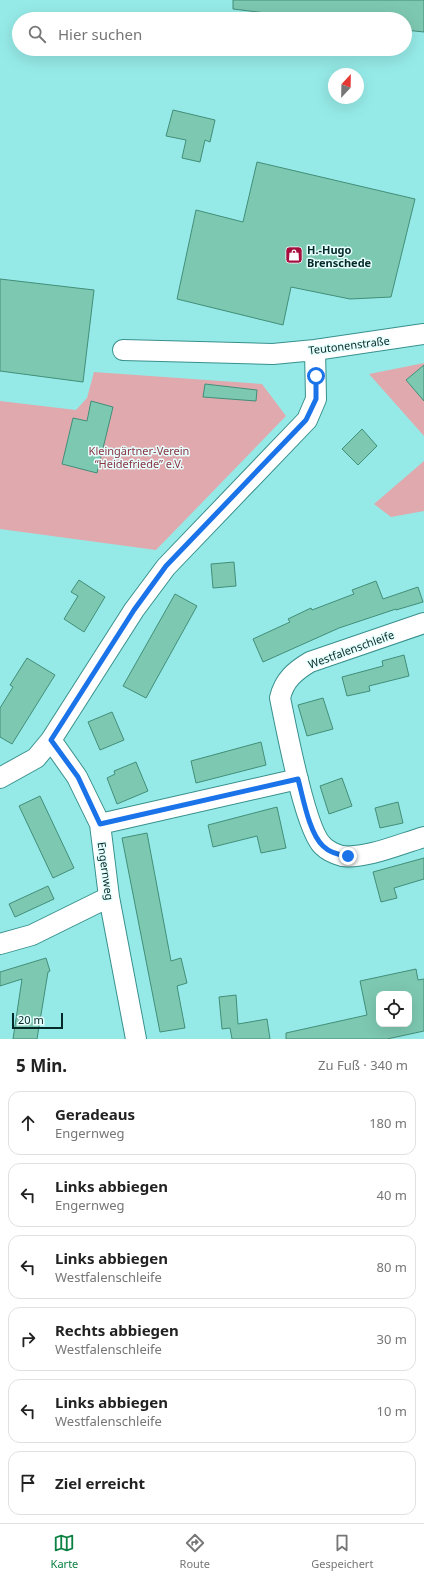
<!DOCTYPE html>
<html lang="de">
<head>
<meta charset="utf-8">
<style>
  :root { --surface:#fff; --page:#f6f6f6; --text:#222; --muted:#767676; --line:#e0e0e0; --accent:#0b8043 }
  body { margin:0; font-family:"Noto Sans",sans-serif; background:var(--page); color:var(--text) }
  .controls { position:absolute; right:12px; bottom:12px; display:grid; overflow:hidden; border-radius:8px; box-shadow:0 4px 16px #0002 }
  .controls button { width:36px; height:36px; display:grid; place-items:center; padding:0; border:0; border-bottom:1px solid var(--line); background:var(--surface); color:var(--text); font:20px sans-serif }
  .compass { position:absolute; left:328px; top:68px; width:36px; height:36px; border-radius:50%; background:var(--surface); box-shadow:0 4px 16px #0002; rotate:22deg }
  .scale { position:absolute; left:12px; bottom:10px; width:51px; box-sizing:border-box; padding-left:4px; border:2px solid #032a29; border-top:0; font-size:11px; line-height:14px; white-space:nowrap; color:#032a29; -webkit-text-stroke:3px #e7fffd; paint-order:stroke }
  .stop { position:absolute; width:12px; height:12px; margin:-9px; border:3px solid #1a73e8; border-radius:50%; background:#fff }
  .stop.end { background:#1a73e8; border-color:#fff; box-shadow:0 1px 4px #0008 }
  .list { margin:0; padding:0; list-style:none }
  h2 { display:flex; justify-content:space-between; align-items:center; height:52px; margin:0; padding:0 16px; font-size:17px }
  h2 small { font-size:13px; font-weight:400; color:var(--muted) }
  .list li { display:grid; grid-template-columns:26px 1fr auto; gap:12px; align-items:center; box-sizing:border-box; height:64px; margin:0 8px 8px; padding:0 8px; border:1px solid var(--line); border-radius:12px }
  .list b { display:block; font-size:15px; white-space:nowrap }
  .list p { margin:0; font-size:13px; white-space:nowrap; color:var(--muted) }
  .list em { font-size:13px; font-style:normal; color:var(--muted) }
  .icon { flex:none; width:22px; height:22px; fill:none; stroke:currentColor; stroke-width:2; stroke-linecap:round; stroke-linejoin:round }
  .map { position:relative; flex:none; width:424px; height:1039px; overflow:hidden }
  .search { position:absolute; background:var(--surface); box-shadow:0 4px 16px #0002; left:12px; right:12px; top:12px; height:44px; display:flex; align-items:center; gap:10px; box-sizing:border-box; padding:0 14px; border-radius:22px; color:var(--muted); font-size:15px }
  .sheet { height:484px; background:var(--surface) }
  nav { display:flex; justify-content:space-around; align-items:center; box-sizing:border-box; height:56px; border-top:1px solid var(--line); background:var(--surface); font-size:11px; color:var(--muted) }
  nav a { display:grid; justify-items:center; gap:2px }
  nav .on { color:var(--accent) }
  .map>svg:first-child { display:block }
</style>
</head>
<body>
<div class="map">
<svg width="424" height="1039" viewBox="0 0 424 1039">
  <rect width="100%" height="100%" fill="#95eae7"/>
  <path fill="#e0a9ae" d="M 424,363 L 424,436 L 369,374 Z
    M 94,372 L 262,384 L 286,416 L 156,550 L 0,529 L 0,401 L 76,410 L 87,398 Z
    M 424,461 L 424,511 L 391,517 L 374,504 Z"/>
  <path fill="#7dc8b1" stroke="#428e79" fill-rule="evenodd" d="M 233,0 L 424,0 L 424,32 L 405,30 L 405,19 L 316,19 L 233,9 Z
    M 173,110 L 215,120 L 210,142 L 205,140 L 200,162 L 182,158 L 186,140 L 166,136 Z
    M 257,162 L 415,199 L 391,297 L 350,299 L 291,287 L 283,325 L 177,299 L 196,210 L 243,222 Z
    M 0,279 L 94,290 L 83,382 L 0,371 Z
    M 424,365 L 424,401 L 406,380 Z
    M 205,384 L 257,390 L 256,401 L 203,397 Z
    M 91,401 L 113,407 L 97,473 L 62,464 L 73,418 L 87,421 Z
    M 362,429 L 377,446 L 358,465 L 342,449 Z
    M 234,562 L 236,586 L 213,588 L 211,564 Z
    M 79,580 L 105,597 L 84,632 L 64,619 L 78,596 L 71,592 Z
    M 376,581 L 383,599 L 418,587 L 423,602 L 396,610 L 396,609 L 339,628 L 263,662 L 253,639 L 290,622 L 288,619 L 311,608 L 312,610 L 354,594 L 352,590 Z
    M 175,594 L 197,606 L 146,698 L 123,686 Z
    M 404,655 L 409,676 L 369,686 L 370,691 L 347,696 L 342,677 L 383,666 L 382,661 Z
    M 27,658 L 55,675 L 12,744 L 0,737 L 0,708 L 13,687 L 10,685 Z
    M 323,698 L 333,729 L 307,736 L 298,705 Z
    M 112,712 L 124,740 L 100,750 L 88,722 Z
    M 261,742 L 266,765 L 196,783 L 191,761 Z
    M 136,762 L 148,791 L 117,804 L 107,778 L 115,774 L 114,771 Z
    M 342,778 L 352,806 L 329,814 L 320,786 Z
    M 40,796 L 74,868 L 53,878 L 19,806 Z
    M 398,802 L 403,823 L 380,828 L 375,808 Z
    M 277,807 L 286,848 L 261,853 L 257,836 L 213,847 L 208,825 Z
    M 147,833 L 171,961 L 181,958 L 187,983 L 177,986 L 185,1028 L 160,1032 L 122,838 Z
    M 424,858 L 424,879 L 394,888 L 397,898 L 381,902 L 373,872 Z
    M 48,886 L 54,899 L 15,917 L 9,904 Z
    M 46,958 L 50,971 L 48,972 L 37,1039 L 13,1039 L 22,979 L 0,986 L 0,972 Z
    M 416,969 L 418,980 L 424,979 L 424,1031 L 387,1039 L 286,1039 L 286,1033 L 367,1015 L 360,981 ZM 379,994 L 409,994 L 409,1024 L 379,1024 Z
    M 236,995 L 238,1024 L 267,1019 L 270,1039 L 232,1039 L 230,1028 L 222,1029 L 219,997 Z"/>
  <g fill="none" stroke-linecap="round" stroke-linejoin="round">
    <defs>
      <path id="minor" d="M 123,350 L 273,354 L 315,350 L 424,334
        M 424,623 L 310,662 C 295,671 284,680 280,698 C 286,726 305,830 323,846 C 328,851 335,854 342,856 C 366,859 400,844 424,837
        M 51,740 L 77,777 L 100,824 L 109,897 L 136,1039
        M 0,778 L 36,758 L 51,740 L 134,610 L 166,567 L 307,420 L 316,399 L 315,350
        M 100,824 L 298,779
        M 0,944 L 32,935 L 109,897"/>
    </defs>
    <use href="#minor" stroke="#38908d" stroke-width="22"/>
    <use href="#minor" stroke="#fff" stroke-width="20"/>
  </g>
  <g fill="none" stroke-linecap="round" stroke-linejoin="round">
    <path stroke="#1a73e8" stroke-width="5" d="M 316,376 L 316,399 L 306,420 L 166,566 L 134,610 L 51,740 L 78,777 L 100,824 L 298,779 C 303,797 309,833 323,846 C 330,853 339,855 348,856"/>
  </g>
  <defs>
    <symbol id="shop-square" viewBox="-11 -11 22 22"><rect x="-9" y="-9" width="18" height="18" rx="4" fill="#a70e3d" stroke="#e7fffd"/><path d="M-5-2.5h2.3a2.7 3.5 0 0 1 5.4 0H5L5.5 6h-11ZM-1.5-2.5h3a1.5 2.3 0 0 0-3 0Z" fill="#fff"/></symbol>
  </defs>
  <g fill-rule="evenodd">
    <use href="#shop-square" x="284" y="245" width="20" height="20"/>
  </g>
  <g text-anchor="middle" dominant-baseline="central" stroke-width="3" stroke-linejoin="round" paint-order="stroke">
    <g font-size="11" font-weight="bold" fill="#032a29" stroke="#e7fffd" text-anchor="start">
      <text x="307" y="249">H.-Hugo<tspan x="307" dy="13">Brenschede</tspan></text>
    </g>
    <g font-size="11" fill="#032a29" stroke="#e7fffd">
      <text transform="translate(349 345) rotate(-7)">Teutonenstraße</text>
      <text transform="translate(351 649) rotate(-20)">Westfalenschleife</text>
      <text transform="translate(106 871) rotate(82)">Engernweg</text>
    </g>
    <g font-size="11" fill="#8a3443" stroke="#e7fffd">
      <text x="139" y="450">Kleingärtner-Verein<tspan x="139" dy="13">“Heidefriede” e.V.</tspan></text>
    </g>
  </g>
</svg>
<div class="controls">
<button><svg class="icon" aria-label="locate" viewBox="0 0 24 24"><circle cx="12" cy="12" r="6"/><path d="M12 2v4M12 18v4M2 12h4M18 12h4"/></svg></button>
</div>
<svg class="compass" viewBox="-18 -18 36 36"><path d="M0-13l5 13h-10z" fill="#e53935"/><path d="M0 13l5-13h-10z" fill="#767676"/></svg>
<div class="scale">20 m</div>
<div class="stop" style="left:316px;top:376px"></div>
<div class="stop end" style="left:348px;top:856px"></div>
<div class="search"><svg class="icon" aria-label="search" viewBox="0 0 24 24"><circle cx="10" cy="10" r="6"/><path d="M15 15l6 6"/></svg>Hier suchen</div>
</div>
<section class="sheet">
<h2>5 Min.<small>Zu Fuß · 340 m</small></h2>
<ul class="list">
<li><svg class="icon" aria-label="ahead" viewBox="0 0 24 24"><path d="M12 20V5M6 11l6-6 6 6"/></svg><div><b>Geradeaus</b><p>Engernweg</p></div><em>180 m</em></li>
<li><svg class="icon" aria-label="left" viewBox="0 0 24 24"><path d="M17 20v-9H6M10 6l-5 5 5 5"/></svg><div><b>Links abbiegen</b><p>Engernweg</p></div><em>40 m</em></li>
<li><svg class="icon" aria-label="left" viewBox="0 0 24 24"><path d="M17 20v-9H6M10 6l-5 5 5 5"/></svg><div><b>Links abbiegen</b><p>Westfalenschleife</p></div><em>80 m</em></li>
<li><svg class="icon" aria-label="right" viewBox="0 0 24 24"><path d="M7 20v-9h11M14 6l5 5-5 5"/></svg><div><b>Rechts abbiegen</b><p>Westfalenschleife</p></div><em>30 m</em></li>
<li><svg class="icon" aria-label="left" viewBox="0 0 24 24"><path d="M17 20v-9H6M10 6l-5 5 5 5"/></svg><div><b>Links abbiegen</b><p>Westfalenschleife</p></div><em>10 m</em></li>
<li><svg class="icon" aria-label="arrive" viewBox="0 0 24 24"><path d="M6 21V4h12l-3 4 3 4H6"/></svg><div><b>Ziel erreicht</b></div></li>
</ul>
</section>
<nav>
<a class="on"><svg class="icon" aria-label="map" viewBox="0 0 24 24"><path d="M3 6l6-2 6 2 6-2v14l-6 2-6-2-6 2zM9 4v14M15 6v14"/></svg>Karte</a>
<a><svg class="icon" aria-label="directions" viewBox="0 0 24 24"><path d="M12 3l9 9-9 9-9-9zM9 14v-3h6M13 9l2 2-2 2"/></svg>Route</a>
<a><svg class="icon" aria-label="saved" viewBox="0 0 24 24"><path d="M7 4h10v16l-5-4-5 4z"/></svg>Gespeichert</a>
</nav>
</body>
</html>
